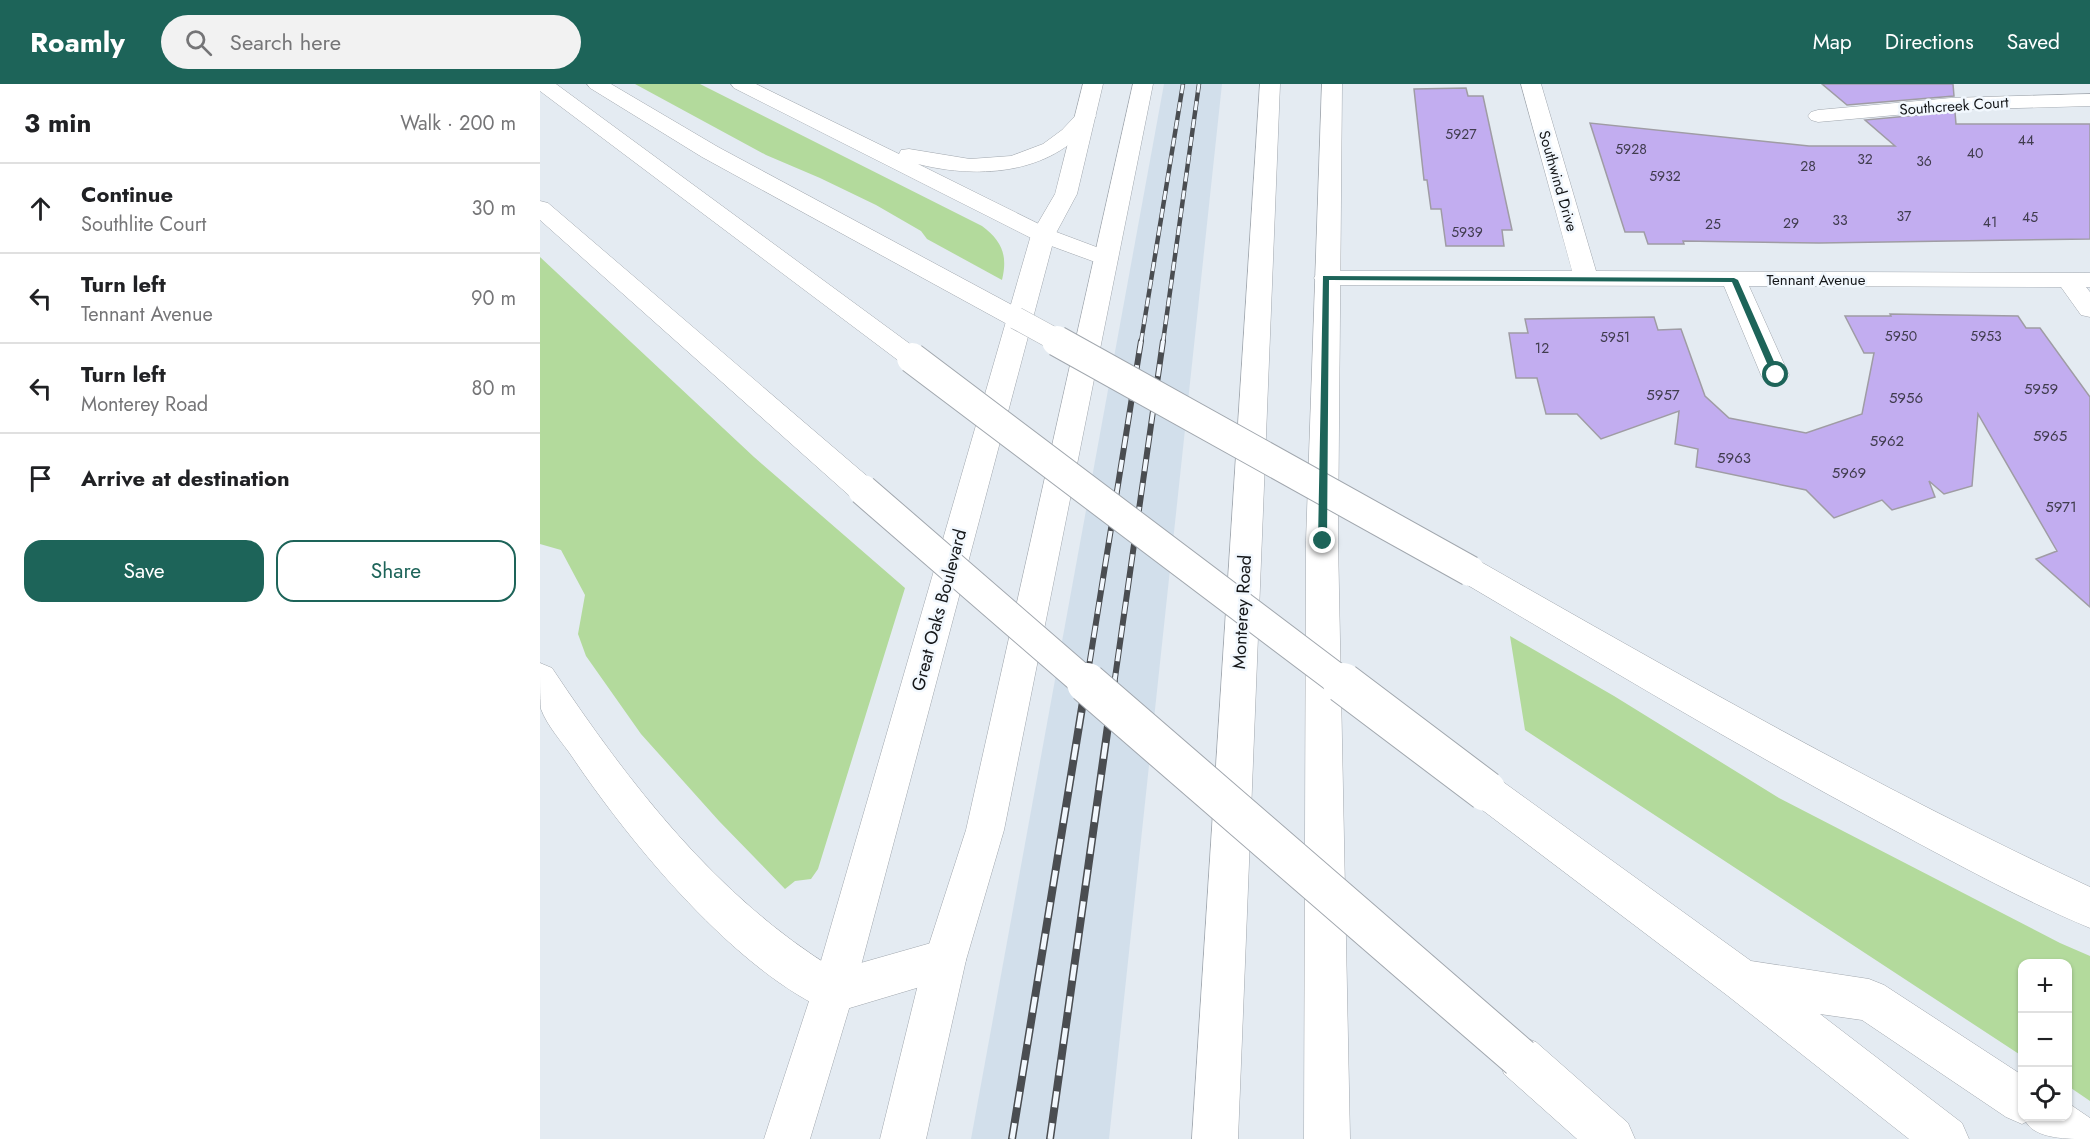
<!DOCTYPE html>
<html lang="en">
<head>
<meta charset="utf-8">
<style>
  :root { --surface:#fff; --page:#f2f2f2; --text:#202124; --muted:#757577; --line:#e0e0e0; --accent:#1d6459 }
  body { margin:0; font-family:Jost,sans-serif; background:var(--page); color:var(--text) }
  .controls { position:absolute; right:18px; bottom:18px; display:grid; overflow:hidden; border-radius:12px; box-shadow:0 2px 4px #0004 }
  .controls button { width:54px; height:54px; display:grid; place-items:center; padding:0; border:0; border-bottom:2px solid var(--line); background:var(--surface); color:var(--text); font:30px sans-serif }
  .stop { position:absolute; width:18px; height:18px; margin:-14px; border:4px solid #1d6459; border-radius:50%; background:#fff }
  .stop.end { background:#1d6459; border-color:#fff; box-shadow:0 2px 6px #0008 }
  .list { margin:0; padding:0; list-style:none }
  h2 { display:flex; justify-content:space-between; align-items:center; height:78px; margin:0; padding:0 24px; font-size:26px }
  h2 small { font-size:20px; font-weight:400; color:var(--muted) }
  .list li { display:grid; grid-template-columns:39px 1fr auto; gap:18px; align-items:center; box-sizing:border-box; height:90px; padding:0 24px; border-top:2px solid var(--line) }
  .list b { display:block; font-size:22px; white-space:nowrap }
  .list p { margin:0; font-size:20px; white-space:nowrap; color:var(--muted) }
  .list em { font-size:20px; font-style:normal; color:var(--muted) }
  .actions { display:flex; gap:12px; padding:18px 24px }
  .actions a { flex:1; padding:14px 0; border:2px solid var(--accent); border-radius:18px; text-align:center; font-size:21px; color:var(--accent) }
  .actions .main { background:var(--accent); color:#fff }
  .icon { flex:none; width:33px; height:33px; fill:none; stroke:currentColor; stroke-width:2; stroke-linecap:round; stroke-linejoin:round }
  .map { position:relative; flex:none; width:1550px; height:1055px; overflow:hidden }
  header { display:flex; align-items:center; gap:36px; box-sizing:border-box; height:84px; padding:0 30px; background:var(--accent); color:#fff }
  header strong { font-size:28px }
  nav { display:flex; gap:33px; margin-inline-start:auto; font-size:21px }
  .search { width:420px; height:54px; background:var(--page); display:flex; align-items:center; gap:15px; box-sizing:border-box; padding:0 21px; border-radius:33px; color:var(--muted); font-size:22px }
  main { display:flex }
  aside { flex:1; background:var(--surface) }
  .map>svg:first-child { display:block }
</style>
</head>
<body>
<header>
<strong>Roamly</strong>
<div class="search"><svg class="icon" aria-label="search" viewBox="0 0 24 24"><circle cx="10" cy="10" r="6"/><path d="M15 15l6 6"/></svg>Search here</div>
<nav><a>Map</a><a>Directions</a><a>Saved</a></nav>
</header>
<main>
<aside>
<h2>3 min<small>Walk · 200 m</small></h2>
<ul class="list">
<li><svg class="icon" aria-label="ahead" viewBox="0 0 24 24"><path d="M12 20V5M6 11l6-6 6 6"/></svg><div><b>Continue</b><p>Southlite Court</p></div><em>30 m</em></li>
<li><svg class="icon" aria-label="left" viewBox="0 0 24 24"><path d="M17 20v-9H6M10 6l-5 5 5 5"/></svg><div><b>Turn left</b><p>Tennant Avenue</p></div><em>90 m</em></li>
<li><svg class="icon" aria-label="left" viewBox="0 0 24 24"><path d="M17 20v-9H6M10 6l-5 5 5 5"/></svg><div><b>Turn left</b><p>Monterey Road</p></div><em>80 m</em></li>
<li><svg class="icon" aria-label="arrive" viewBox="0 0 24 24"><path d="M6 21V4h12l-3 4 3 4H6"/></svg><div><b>Arrive at destination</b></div></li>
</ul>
<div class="actions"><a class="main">Save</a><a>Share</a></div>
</aside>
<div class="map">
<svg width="1550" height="1055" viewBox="0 0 1550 1055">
  <rect width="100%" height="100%" fill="#e4ebf2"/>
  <path fill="#d2dfeb" d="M 624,0 L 682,0 L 569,1055 L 431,1055 Z"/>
  <path fill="#b3da9c" d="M 95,0 L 160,0 L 442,142 C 462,157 468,171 462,196 L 387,155 L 381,147 L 336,121 L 280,94 L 226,71 Z
    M 0,173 L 214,373 L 365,504 L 278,785 L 271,795 L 255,797 L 245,805 L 179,737 L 101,650 L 46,572 L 38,550 L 45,511 L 21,466 L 0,460 Z
    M 970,552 L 1074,612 L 1239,714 L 1520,859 L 1550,872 L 1550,1017 L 1528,1002 L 1528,880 L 1482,880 L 1482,972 L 985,646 Z"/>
  <path fill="#c2adf0" stroke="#9f9ca4" stroke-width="1.5" d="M 1282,0 L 1413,0 L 1414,12 L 1307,21 Z
    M 926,4 L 928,12 L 943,12 L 972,146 L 962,146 L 964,162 L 906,162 L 901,125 L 891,125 L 887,96 L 884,96 L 874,5 Z
    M 1411,28 L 1415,28 L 1416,40 L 1550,40 L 1550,155 L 1279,159 L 1143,157 L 1144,160 L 1108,160 L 1104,148 L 1085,148 L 1050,39 L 1269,62 L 1355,62 L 1325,36 Z
    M 1350,230 L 1478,232 L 1486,244 L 1500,244 L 1550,313 L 1550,523 L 1496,475 L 1517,467 L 1438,330 L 1432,402 L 1404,410 L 1389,397 L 1395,413 L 1352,426 L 1342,416 L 1294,434 L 1266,406 L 1156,383 L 1158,365 L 1135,360 L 1139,327 L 1061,355 L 1037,330 L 1006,330 L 997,294 L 976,294 L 969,249 L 988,249 L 985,235 L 1114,233 L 1118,246 L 1141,245 L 1165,312 L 1189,334 L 1266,349 L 1322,330 L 1334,269 L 1324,269 L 1305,232 L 1351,232 Z"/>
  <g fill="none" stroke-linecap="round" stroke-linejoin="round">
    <defs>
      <path id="minor" d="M 981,0 L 1001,0 L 1056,187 L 1550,189 L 1550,203 L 1546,203 L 1550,208 L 1550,233 L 1541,231 L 1521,203 L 1209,202 L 1249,291 L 1245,297 L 1235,300 L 1225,297 L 1221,291 L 1184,202 L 786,201 L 777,199 L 774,194 L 777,189 L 786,187 L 1032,187 Z
        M 1550,10 L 1550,22 L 1411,26 L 1278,38 L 1271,36 L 1268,32 L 1271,28 L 1278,26 L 1411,14 Z"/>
      <path id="major" d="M 543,0 L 563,0 L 537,110 L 515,151 L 314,908 L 270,1055 L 224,1055 L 272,908 L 491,151 L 515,110 Z
        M 593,0 L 613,0 L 464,746 L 426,876 L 386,1055 L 340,1055 L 384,876 L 426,746 Z
        M 720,0 L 740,0 L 698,1055 L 652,1055 Z
        M 782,0 L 802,0 L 798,457 L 810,1055 L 764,1055 L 766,457 Z"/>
      <path id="highway" d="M 0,0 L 16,0 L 381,268 L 385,274 L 381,280 L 372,283 L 363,280 L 0,7 Z
        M 47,0 L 71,0 L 178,63 L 485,228 L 489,234 L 485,240 L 476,242 L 467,240 L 162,73 L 50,4 Z
        M 191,0 L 216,0 L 359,70 L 361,66 L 369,65 L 430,75 L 471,72 L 503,60 L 522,46 L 539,28 L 546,26 L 553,28 L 556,32 C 517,90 441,96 378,80 L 511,146 L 575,170 L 578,175 L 575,180 L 566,182 L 495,156 L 194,4 Z
        M 0,117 L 8,119 L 334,398 L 338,406 L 334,414 L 323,417 L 312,414 L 0,136 Z
        M 930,475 L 941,478 C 1141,592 1341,706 1550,803 L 1550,844 C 1478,814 1408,775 1339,738 C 1197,662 1058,578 919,496 L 914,487 L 919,478 Z
        M 0,579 L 12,584 C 88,698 177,814 296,886 L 405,855 L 420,861 L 426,876 L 420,891 L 293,929 C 197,889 91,760 33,674 C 23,659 7,642 1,625 C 0,613 0,592 0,579 Z
        M 946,690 L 959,695 L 1211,877 L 1329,895 L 1344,901 L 1482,991 L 1482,1032 L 1528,1032 L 1528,1019 L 1550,1034 L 1550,1055 C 1527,1055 1496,1055 1486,1038 L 1482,1040 L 1466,1033 L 1322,936 L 1280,930 L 1422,1039 L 1429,1055 L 1369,1055 L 1188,912 L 933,719 L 927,707 L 933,695 Z
        M 980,952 L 996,958 L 1088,1039 L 1095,1055 L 1037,1055 L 964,990 L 958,974 L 964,958 Z"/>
    </defs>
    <use href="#minor" stroke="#a1a7ae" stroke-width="1"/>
    <use href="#major" stroke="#a1a7ae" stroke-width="1"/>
    <use href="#highway" stroke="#a1a7ae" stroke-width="1"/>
    <use href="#minor" fill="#fff" fill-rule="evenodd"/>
    <use href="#major" fill="#fff" fill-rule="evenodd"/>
    <use href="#highway" fill="#fff" fill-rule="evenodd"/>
    <defs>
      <path id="rail-far2" d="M 601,258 L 643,0
        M 623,258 L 659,0"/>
      <path id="rail-far1" d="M 546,601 L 601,257
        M 574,601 L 623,257"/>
      <path id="rail" d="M 472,1055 L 546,599
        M 510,1055 L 574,599"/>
    </defs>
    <use href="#rail-far2" stroke="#4a4d51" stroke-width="4.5"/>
    <use href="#rail-far1" stroke="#4a4d51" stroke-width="6"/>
    <use href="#rail" stroke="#4a4d51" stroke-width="8"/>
    <use href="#rail-far2" stroke="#f2f8fe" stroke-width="3" stroke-dasharray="9" stroke-linecap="butt"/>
    <use href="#rail-far1" stroke="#f2f8fe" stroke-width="4" stroke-dasharray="12" stroke-linecap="butt"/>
    <use href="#rail" stroke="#f2f8fe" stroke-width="5" stroke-dasharray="16" stroke-linecap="butt"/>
    <defs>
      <path id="highway-bridge-far2" d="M 476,234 L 520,258"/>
      <path id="highway-bridge-far1" d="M 517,257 L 930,487
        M 372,274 L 805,601
        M 323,406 L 548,601"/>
      <path id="highway-bridge" d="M 547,599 L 980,974
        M 803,599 L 946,707"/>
    </defs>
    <use href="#highway-bridge-far2" stroke="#a1a7ae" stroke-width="23" stroke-linecap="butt"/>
    <use href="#highway-bridge-far1" stroke="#a1a7ae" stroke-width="32" stroke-linecap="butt"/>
    <use href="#highway-bridge" stroke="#a1a7ae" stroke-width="42" stroke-linecap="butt"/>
    <use href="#highway-bridge-far2" stroke="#fff" stroke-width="22"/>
    <use href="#highway-bridge-far1" stroke="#fff" stroke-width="30"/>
    <use href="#highway-bridge" stroke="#fff" stroke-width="40"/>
  </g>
  <path fill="#1d6459" d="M 783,192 L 1194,194 L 1198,196 L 1240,291 L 1236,293 L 1232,291 L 1192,198 L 789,196 L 787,457 L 783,461 L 778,457 Z"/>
  <g text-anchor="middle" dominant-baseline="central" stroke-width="5" stroke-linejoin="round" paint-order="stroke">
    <g font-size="14" fill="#403c4e">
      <text x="921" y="50">5927</text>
      <text x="1486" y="56">44</text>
      <text x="1091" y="65">5928</text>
      <text x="1435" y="69">40</text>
      <text x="1325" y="75">32</text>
      <text x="1384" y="77">36</text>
      <text x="1268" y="82">28</text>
      <text x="1125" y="92">5932</text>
      <text x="1364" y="132">37</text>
      <text x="1490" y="133">45</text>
      <text x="1300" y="136">33</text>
      <text x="1450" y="138">41</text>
      <text x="1251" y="139">29</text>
      <text x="1173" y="140">25</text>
      <text x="927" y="148">5939</text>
      <text x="1361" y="252">5950</text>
      <text x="1446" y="252">5953</text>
      <text x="1075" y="253">5951</text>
      <text x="1002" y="264">12</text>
    </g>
    <g font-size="15" fill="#141618" stroke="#f2f8fe">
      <text transform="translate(1414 22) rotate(-4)">Southcreek Court</text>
      <text transform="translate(1018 97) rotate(74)">Southwind Drive</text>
      <text x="1276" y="196">Tennant Avenue</text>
    </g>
    <g font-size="15" fill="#403c4e">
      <text x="1501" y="305">5959</text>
      <text x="1123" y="311">5957</text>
      <text x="1366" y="314">5956</text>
      <text x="1510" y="352">5965</text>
      <text x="1347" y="357">5962</text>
      <text x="1194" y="374">5963</text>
      <text x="1309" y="389">5969</text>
      <text x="1521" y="423">5971</text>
    </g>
    <g font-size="18" fill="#141618" stroke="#f2f8fe">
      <text transform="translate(399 526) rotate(-75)">Great Oaks Boulevard</text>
      <text transform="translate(702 528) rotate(-87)">Monterey Road</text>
    </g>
  </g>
</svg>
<div class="controls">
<button>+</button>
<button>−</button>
<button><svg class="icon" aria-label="locate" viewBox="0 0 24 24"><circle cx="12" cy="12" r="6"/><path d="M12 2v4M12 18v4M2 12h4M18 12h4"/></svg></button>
</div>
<div class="stop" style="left:1236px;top:291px"></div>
<div class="stop end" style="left:783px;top:457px"></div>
</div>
</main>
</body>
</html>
